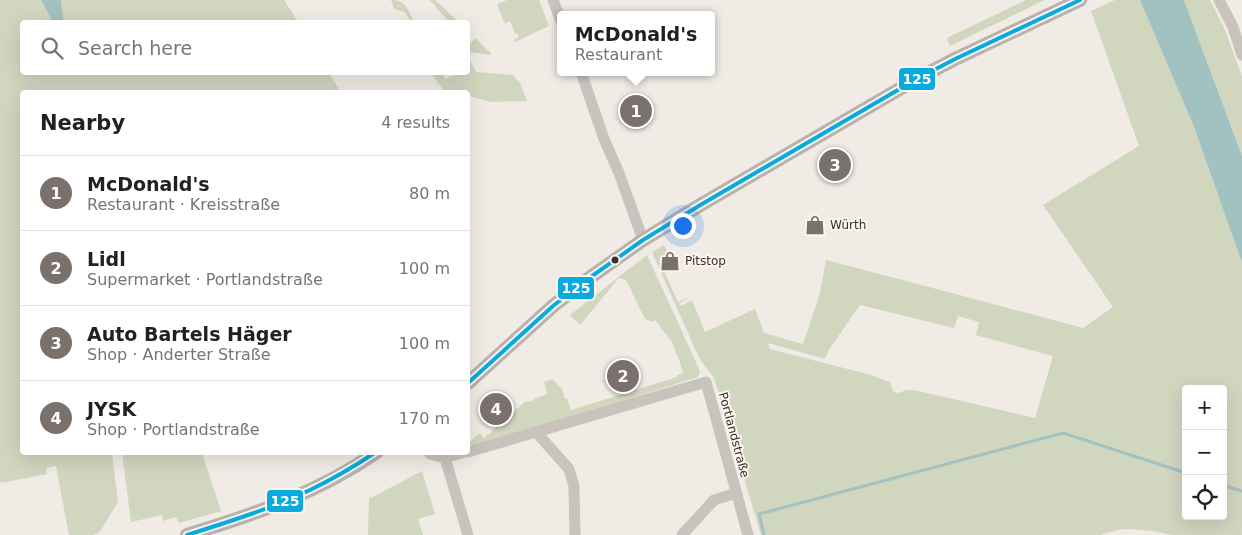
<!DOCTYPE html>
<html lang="en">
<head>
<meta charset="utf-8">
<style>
  :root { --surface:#fff; --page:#f2f2f2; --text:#202124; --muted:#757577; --line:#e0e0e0; --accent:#7a716c }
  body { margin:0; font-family:"DejaVu Sans",sans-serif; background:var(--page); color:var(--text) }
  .controls { position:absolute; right:15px; bottom:15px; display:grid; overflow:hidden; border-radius:5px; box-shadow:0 5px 20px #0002 }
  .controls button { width:45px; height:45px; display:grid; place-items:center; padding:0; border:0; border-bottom:1px solid var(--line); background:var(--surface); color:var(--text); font:25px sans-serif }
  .you { position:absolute; left:682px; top:225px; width:18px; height:18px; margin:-12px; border:4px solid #fff; border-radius:50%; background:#1a73e8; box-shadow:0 0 0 8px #1a73e833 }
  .badge { display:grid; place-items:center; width:32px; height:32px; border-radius:50%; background:var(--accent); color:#fff; font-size:16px; font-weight:700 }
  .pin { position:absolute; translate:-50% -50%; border:2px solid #fff; box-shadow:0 1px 5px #0006 }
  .popup { position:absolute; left:557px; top:11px; width:158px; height:65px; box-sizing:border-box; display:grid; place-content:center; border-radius:5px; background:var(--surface); filter:drop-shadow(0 1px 4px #0005); font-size:16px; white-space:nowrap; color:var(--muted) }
  .popup b { font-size:19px; color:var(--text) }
  .popup::after { content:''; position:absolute; left:50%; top:100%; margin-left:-10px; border:10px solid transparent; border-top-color:var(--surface) }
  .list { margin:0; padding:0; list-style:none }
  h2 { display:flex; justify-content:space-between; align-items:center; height:65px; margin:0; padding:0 20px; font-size:21px }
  h2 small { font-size:16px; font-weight:400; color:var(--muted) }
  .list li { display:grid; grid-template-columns:32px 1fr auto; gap:15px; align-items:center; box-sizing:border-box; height:75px; padding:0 20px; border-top:1px solid var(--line) }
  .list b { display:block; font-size:19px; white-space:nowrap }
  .list p { margin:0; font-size:16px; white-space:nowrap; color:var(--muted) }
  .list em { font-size:16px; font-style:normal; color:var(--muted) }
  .icon { flex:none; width:28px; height:28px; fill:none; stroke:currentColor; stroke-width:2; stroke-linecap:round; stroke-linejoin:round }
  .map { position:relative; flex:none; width:1242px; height:535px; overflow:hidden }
  .search { position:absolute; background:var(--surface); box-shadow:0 5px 20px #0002; left:20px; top:20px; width:450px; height:55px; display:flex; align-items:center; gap:12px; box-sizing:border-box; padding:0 18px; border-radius:5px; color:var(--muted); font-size:19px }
  .panel { position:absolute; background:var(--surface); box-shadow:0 5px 20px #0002; left:20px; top:90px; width:450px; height:365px; border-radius:5px }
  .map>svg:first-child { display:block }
</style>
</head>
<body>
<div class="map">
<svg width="1242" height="535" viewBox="0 0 1242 535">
  <rect width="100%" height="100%" fill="#f0ebe5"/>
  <path fill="#d1d6bf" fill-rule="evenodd" d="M 0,0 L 41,0 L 53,22 L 22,22 L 22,72 L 329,73 L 341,92 L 22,92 L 22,452 L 112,453 L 118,502 L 99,533 L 92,535 L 69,535 L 56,466 L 46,468 L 47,474 L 1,483 L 0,481 Z
    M 61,0 L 284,0 L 298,22 L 64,22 Z
    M 391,0 C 405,0 408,8 413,20 L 410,21 L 405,12 L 394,9 Z
    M 430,0 L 435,0 L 459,22 L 446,22 L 448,21 Z
    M 507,0 L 539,0 L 549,26 L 515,42 L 514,40 L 519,37 L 518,33 L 515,34 L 510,21 L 505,24 L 497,4 Z
    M 1026,0 L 1045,0 L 950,46 L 947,38 Z
    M 1115,0 L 1140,0 L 1194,127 L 1242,263 L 1242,535 L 1172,535 L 1153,531 L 1129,529 L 1118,530 L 1100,535 L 761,535 L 714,378 L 701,361 L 696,351 L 652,252 L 664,245 L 669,255 L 659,260 L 678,302 L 694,295 L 679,303 L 681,306 L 692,300 L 705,332 L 755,309 L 764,333 L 803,344 L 820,293 L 826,260 L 967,297 L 1083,328 L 1113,307 L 1043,205 L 1139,146 L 1091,11 ZM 860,305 L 954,328 L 958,316 L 979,322 L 976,335 L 1053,356 L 1035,418 L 914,390 L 907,390 L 898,393 L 893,391 L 890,382 L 871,375 L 770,349 L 768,343 L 825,359 L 828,351 ZM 1186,389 L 1223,389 L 1223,516 L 1186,516 Z
    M 1184,0 L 1210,0 L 1225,30 L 1242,77 L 1242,156 Z
    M 475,38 L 491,53 L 491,55 L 489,55 L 470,52 L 468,53 L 468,47 Z
    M 468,56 L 476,72 L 513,75 L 520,83 L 527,101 L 491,102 L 468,96 L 468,92 L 451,92 L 444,91 L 433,76 L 432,73 L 442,73 L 445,79 L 461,73 L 468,72 Z
    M 647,255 L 700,371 L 698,377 L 476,447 L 468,443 L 480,433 L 484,438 L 525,402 L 532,401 L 534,399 L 547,394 L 544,382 L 552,379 L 562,389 L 565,399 L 567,398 L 571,410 L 677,377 L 677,375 L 683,373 L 678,356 L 677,355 L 672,342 L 655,320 L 652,322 L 645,319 L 626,280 L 619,278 L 580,325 L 570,315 Z
    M 122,453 L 202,453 L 221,511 L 179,523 L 176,517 L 163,521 L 162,515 L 131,522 Z
    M 422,471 L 435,514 L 418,519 L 423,535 L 368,535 L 369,499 Z"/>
  <path fill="#a1c2c1" d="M 41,0 L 61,0 L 64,22 L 53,22 Z
    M 1140,0 L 1184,0 L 1242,156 L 1242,263 L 1194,127 Z"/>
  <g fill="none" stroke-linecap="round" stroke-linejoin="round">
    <path stroke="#a1c2c1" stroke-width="3" d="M 1223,485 L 1242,491
      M 764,535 L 759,514 L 1063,433 L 1186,473"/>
    <path stroke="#c9c3be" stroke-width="11" d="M 553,0 L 561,21
      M 1219,0 L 1233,27 L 1242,55
      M 581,72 L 604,139 L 619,173 L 643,240
      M 536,432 L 569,469 L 574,486 L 575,535
      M 429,452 L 430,454 L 445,458 L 464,452
      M 468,452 L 706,382 L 748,535
      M 445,458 L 468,535
      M 682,535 L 714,500 L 736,493"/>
    <path stroke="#b8b1ad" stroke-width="14" d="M 468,383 L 553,306 L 585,281 L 643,240 L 702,204 L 915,80 L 955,59 L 1080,0
      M 187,535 C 255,514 318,493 377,452"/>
    <defs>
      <path id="bus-1" d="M 468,383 L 553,306 L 585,281 L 643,240 L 702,204 L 915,80 L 955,59 L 1080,0
        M 187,535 C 228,522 270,509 310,490 C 333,479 355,466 376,452"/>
    </defs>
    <use href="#bus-1" stroke="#fbf5ee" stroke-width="8"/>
    <use href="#bus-1" stroke="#09aadf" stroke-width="4"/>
  </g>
  <defs>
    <symbol id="shop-bare" viewBox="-9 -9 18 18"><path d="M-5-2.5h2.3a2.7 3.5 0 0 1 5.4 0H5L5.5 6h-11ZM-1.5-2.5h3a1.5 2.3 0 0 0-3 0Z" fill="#7a716c" stroke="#fbf5ee" stroke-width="2.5" paint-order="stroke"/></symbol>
  </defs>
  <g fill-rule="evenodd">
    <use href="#shop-bare" x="801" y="211" width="28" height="28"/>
    <use href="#shop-bare" x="656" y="247" width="28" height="28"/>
  </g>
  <circle fill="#3b302b" stroke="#fbf5ee" stroke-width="2" cx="615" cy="260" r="4.5"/>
  <g text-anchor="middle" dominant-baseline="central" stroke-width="4" stroke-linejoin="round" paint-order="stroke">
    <g font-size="12" fill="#3b302b" stroke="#fbf5ee" text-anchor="start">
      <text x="830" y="225">Würth</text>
      <text x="685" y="261">Pitstop</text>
    </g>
    <g font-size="12" fill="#3b302b" stroke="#fbf5ee">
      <text transform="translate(734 435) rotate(75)">Portlandstraße</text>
    </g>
  </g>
  <g stroke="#fbf5ee" stroke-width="2">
    <rect x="898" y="67" width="38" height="24" rx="5" fill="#09aadf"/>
    <rect x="557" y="276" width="38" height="24" rx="5" fill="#09aadf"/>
    <rect x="266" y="489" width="38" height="24" rx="5" fill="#09aadf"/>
  </g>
  <g font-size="14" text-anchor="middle" font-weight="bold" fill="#fff">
    <text x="917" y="84">125</text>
    <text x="576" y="293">125</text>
    <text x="285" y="506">125</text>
  </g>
</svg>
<div class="controls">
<button>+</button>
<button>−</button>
<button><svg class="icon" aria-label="locate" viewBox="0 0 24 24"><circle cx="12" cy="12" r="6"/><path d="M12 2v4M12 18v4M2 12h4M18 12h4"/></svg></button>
</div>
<div class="you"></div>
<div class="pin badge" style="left:636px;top:111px">1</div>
<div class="popup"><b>McDonald's</b>Restaurant</div>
<div class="pin badge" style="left:623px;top:376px">2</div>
<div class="pin badge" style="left:835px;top:165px">3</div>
<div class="pin badge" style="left:496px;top:409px">4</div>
<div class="search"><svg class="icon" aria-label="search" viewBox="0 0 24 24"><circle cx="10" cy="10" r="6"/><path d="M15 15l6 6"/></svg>Search here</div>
<section class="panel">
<h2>Nearby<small>4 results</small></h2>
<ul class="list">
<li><span class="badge">1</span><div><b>McDonald's</b><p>Restaurant · Kreisstraße</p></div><em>80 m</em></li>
<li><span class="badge">2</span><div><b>Lidl</b><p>Supermarket · Portlandstraße</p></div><em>100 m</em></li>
<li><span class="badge">3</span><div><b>Auto Bartels Häger</b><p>Shop · Anderter Straße</p></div><em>100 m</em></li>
<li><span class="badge">4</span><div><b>JYSK</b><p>Shop · Portlandstraße</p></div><em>170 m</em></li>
</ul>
</section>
</div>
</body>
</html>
